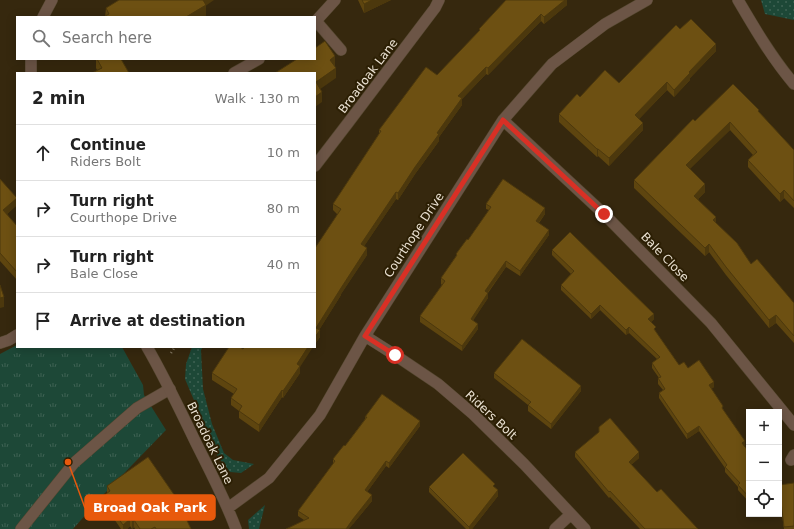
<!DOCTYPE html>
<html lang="en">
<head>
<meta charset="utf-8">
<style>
  :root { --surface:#fff; --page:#f2f2f2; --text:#222; --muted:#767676; --line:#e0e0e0 }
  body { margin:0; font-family:"DejaVu Sans",sans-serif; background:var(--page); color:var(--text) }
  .controls { position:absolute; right:12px; bottom:12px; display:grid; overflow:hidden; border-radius:0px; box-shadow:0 2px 10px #0003 }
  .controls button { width:36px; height:36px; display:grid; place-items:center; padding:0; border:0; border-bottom:1px solid var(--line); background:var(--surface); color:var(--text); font:20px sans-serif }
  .stop { position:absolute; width:12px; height:12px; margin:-9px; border:3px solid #d93025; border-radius:50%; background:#fff }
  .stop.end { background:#d93025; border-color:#fff; box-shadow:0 1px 4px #0008 }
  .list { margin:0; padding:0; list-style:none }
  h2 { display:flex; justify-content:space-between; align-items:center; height:52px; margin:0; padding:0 16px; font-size:17px }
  h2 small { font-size:13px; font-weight:400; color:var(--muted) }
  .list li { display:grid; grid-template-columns:26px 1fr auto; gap:12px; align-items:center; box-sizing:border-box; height:56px; padding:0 16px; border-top:1px solid var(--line) }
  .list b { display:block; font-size:15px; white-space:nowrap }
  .list p { margin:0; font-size:13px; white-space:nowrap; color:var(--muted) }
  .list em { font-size:13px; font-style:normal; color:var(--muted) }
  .icon { flex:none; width:22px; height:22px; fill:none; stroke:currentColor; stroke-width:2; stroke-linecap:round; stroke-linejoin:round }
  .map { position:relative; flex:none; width:794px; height:529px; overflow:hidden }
  .search { position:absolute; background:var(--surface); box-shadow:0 2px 10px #0003; left:16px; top:16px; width:300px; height:44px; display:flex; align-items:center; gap:10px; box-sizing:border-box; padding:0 14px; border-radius:0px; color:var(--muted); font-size:15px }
  .panel { position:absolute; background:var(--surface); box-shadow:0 2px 10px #0003; left:16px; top:72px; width:300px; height:276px; border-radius:0px }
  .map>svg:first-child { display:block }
</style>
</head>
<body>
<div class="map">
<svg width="794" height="529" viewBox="0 0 794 529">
  <defs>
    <pattern id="grass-dots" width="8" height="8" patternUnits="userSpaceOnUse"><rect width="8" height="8" fill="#1d4837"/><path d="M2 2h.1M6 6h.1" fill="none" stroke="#3e6253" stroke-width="1.8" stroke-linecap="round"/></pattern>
    <pattern id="park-tufts" width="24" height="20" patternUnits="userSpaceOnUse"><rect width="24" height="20" fill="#1d4837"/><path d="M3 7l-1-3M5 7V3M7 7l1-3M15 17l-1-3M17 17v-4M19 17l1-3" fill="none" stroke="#3e6253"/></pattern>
  </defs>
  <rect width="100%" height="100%" fill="#36280e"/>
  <path fill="url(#grass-dots)" d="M 761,0 L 794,0 L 794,20 L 765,14 Z
    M 192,347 L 203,347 L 201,350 L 202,370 L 203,389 L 212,424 L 224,453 L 233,460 L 254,464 L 241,473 L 230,472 L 218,457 L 185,379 L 186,364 Z
    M 265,505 L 259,529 L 249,529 L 248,520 Z"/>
  <path fill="url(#park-tufts)" d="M 17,345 L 17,347 L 122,347 L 143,385 L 144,395 L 166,430 L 104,494 L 73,529 L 0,529 L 0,354 Z"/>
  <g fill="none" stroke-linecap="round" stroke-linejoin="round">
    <defs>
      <path id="service" d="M 315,166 L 348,123 L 435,8 L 439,0
        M 21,529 L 74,463 L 137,408 L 170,389"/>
      <path id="minor" d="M 738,0 C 755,29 772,58 794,84
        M 43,17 L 52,0
        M 316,21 L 341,50
        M 315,22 L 335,0
        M 31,59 L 31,73
        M 234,73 L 259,59
        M 503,120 L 604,214 L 711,323 L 794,425
        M 365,336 L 395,355 L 438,384 L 473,414 L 524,464 L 585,529
        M 0,343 L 9,340 L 17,335
        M 147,347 C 165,378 180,410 196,443 C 210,471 225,499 236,529
        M 791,460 L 794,455
        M 228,508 L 269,478 L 320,415 L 365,336 L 503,120 L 552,64 L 605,24 L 647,0
        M 555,529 L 571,514"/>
    </defs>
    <use href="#service" stroke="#53462e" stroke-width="12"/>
    <use href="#minor" stroke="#53462e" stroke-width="12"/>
    <path stroke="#877b66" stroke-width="2.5" stroke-dasharray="1 3" stroke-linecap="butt" d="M 171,353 L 175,347"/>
    <use href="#service" stroke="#6c5546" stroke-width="11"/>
    <use href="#minor" stroke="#6c5546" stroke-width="11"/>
  </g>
  <path fill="#5e450f" d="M 358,0 L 391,0 L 364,13 Z
    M 567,0 L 567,5 L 544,24 L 541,21 L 488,75 L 486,74 L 462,99 L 462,105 L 439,137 L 439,141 L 415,174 L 398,200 L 396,199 L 364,246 L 367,255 L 341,294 L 341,295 L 319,330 L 320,337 L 315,344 L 337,214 L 333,210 L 333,204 L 379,134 L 379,130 L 437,75 L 479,32 L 479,29 Z
    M 206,5 L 206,15 L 204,17 L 105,17 L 106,8 Z
    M 680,29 L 716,51 L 690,78 L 690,80 L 674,97 L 667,90 L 639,119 L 643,130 L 609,166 L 598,156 L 597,157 L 559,122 L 559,114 L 580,97 L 619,83 Z
    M 96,59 L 121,59 L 97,70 L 96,68 Z
    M 759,112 L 794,150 L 794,208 L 784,198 L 780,202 L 748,167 L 748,160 L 753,155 L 730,130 L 689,169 L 705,192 L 698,199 L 716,223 L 751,264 L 794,303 L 794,343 L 776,323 L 769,328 L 726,275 L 709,252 L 705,256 L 634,188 L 634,180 L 695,121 Z
    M 0,179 L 17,205 L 7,214 L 17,226 L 17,280 L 0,261 Z
    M 486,204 L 545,214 L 539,223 L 549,235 L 520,276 L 506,267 L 488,293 L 488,298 L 473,320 L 478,329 L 462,351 L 420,322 L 420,316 L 442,285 L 441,284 L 441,278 L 456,256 L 456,254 L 468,240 L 489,210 L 486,209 Z
    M 552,250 L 654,319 L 651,322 L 656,332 L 679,365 L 688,368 L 714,387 L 711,389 L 745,446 L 744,446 L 749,452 L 749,502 L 738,490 L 738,487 L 725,472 L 725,468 L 699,431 L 687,439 L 659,398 L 659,393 L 663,390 L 658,384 L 658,378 L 659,378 L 652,368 L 652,363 L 657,359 L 629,333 L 626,335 L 600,310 L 591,319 L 561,290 L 561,285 L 571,274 L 552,255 Z
    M 243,349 L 300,367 L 300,373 L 283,398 L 282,397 L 259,432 L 239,418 L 239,411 L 231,405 L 231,398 L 234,394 L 212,380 L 212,373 Z
    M 494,373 L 581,391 L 551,429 L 528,411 L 528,405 L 494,378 Z
    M 365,417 L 420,426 L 389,468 L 386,466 L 367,492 L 372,501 L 353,524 L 304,520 L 298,516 L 298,511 L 333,464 L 333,459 L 345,446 L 365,419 Z
    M 575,452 L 639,458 L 631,465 L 657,492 L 698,529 L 640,529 L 610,497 L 609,498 L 575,457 Z
    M 794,483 L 794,529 L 784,529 L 779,492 L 779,485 Z
    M 107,486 L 184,515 L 191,529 L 135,529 L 134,527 L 132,529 L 130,526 L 127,529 L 121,529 L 103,503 L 103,496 L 107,493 Z
    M 429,487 L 495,487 L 498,496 L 472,529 L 466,529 L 429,492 Z"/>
  <path fill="#4c380d" d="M 202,0 L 214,0 L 204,7 L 206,5 L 206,15 L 204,17 L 186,17 Z
    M 372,0 L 391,0 L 364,13 L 364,4 Z
    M 565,0 L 567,0 L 567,5 L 544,24 L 544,17 Z
    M 541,14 L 541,21 L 488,75 L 488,68 Z
    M 716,44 L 716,51 L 690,78 L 690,80 L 674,97 L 674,90 L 689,72 Z
    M 335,56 L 335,66 L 330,70 L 330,60 Z
    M 486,67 L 486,74 L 462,99 L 462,105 L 439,137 L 439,141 L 415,174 L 398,200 L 398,193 L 437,133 L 458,96 Z
    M 336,68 L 336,78 L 316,92 L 316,82 Z
    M 667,82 L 667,90 L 635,123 L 635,115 Z
    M 322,92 L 322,102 L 315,107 L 315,97 Z
    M 730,122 L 730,130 L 686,173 L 686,165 Z
    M 643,123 L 643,130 L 609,166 L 609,158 Z
    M 597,149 L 598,149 L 598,156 L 597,157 Z
    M 705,184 L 705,192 L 694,203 L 694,196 Z
    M 784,190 L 784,198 L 780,202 L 780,194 Z
    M 396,192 L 396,199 L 361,251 L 361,244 Z
    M 17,198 L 17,205 L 3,218 L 3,210 Z
    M 545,208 L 545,214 L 536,226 L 536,221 Z
    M 716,217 L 716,224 L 713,220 Z
    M 549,230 L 549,235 L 520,276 L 520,271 Z
    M 709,244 L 709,252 L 705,256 L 705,248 Z
    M 367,248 L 367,255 L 341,294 L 341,295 L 316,335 L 316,328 L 341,288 Z
    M 506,261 L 506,267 L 485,296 L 485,291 Z
    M 488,293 L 488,298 L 471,324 L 471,319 Z
    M 4,297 L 4,307 L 0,308 L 0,298 Z
    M 600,305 L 600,310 L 591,319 L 591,314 Z
    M 654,314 L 654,319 L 648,324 L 648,319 Z
    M 776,315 L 776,323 L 769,328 L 769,320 Z
    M 478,324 L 478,329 L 462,351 L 462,346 Z
    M 629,327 L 629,333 L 626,335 L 626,330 Z
    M 320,330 L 320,337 L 315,344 L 315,337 Z
    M 308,347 L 313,347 L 300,367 L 300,373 L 283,398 L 283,391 L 297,364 Z
    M 714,382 L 714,387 L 709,391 L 709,385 Z
    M 581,386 L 581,391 L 551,429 L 551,424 Z
    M 282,390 L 282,397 L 259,432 L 259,425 Z
    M 420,421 L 420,426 L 389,468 L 389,463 Z
    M 699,426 L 699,431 L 687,439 L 687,434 Z
    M 745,441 L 745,446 L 742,448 L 742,443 Z
    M 639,452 L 639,458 L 629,467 L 629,462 Z
    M 386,461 L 386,466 L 365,495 L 365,490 Z
    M 498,490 L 498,496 L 472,529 L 469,529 L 469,527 Z
    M 372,495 L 372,501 L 349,529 L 346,529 L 353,519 Z
    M 130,519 L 130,526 L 127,529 L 123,529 L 123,525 Z
    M 134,520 L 134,527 L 132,529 L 132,521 Z"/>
  <path fill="#6d5012" stroke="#4c380d" d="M 119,0 L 203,0 L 206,5 L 186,17 L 106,17 L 105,16 L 109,14 L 106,8 Z
    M 362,0 L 372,0 L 364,4 Z
    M 506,0 L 565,0 L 544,17 L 541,14 L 488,68 L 486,67 L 458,96 L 462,98 L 437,133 L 439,134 L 415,167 L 398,193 L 396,192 L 361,244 L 367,248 L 341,288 L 316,328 L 320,330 L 315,337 L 315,248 L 341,209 L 333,204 L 381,131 L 379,130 L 426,67 L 437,75 L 480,30 L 479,29 Z
    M 691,19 L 716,44 L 689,72 L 690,73 L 674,90 L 667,82 L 635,115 L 643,123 L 609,158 L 598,149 L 597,149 L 559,114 L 577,94 L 580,97 L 605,70 L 619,83 L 676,25 L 680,29 Z
    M 325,41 L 335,56 L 330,60 L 336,68 L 316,82 L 322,92 L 315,97 L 315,73 L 275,73 L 297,59 L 315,59 L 315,48 Z
    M 97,59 L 121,59 L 129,73 L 92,73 L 102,68 Z
    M 733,84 L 759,110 L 758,111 L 794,150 L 794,201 L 784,190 L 780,194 L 748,160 L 757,152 L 730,122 L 686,165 L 705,184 L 694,196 L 716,217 L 713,220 L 737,243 L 751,264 L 757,259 L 794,303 L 794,336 L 776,315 L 769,320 L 726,267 L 709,244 L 705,248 L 634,180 L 693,119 L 695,121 Z
    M 0,179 L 17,198 L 3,210 L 17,226 L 17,272 L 0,253 Z
    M 503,179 L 545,208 L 536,221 L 549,230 L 520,271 L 506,261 L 485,291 L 488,293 L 471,319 L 478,324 L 462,346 L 420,316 L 445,281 L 441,278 L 457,255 L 456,254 L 467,239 L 468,240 L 491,207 L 486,204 Z
    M 570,232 L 654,314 L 648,319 L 656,327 L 654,329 L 679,365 L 684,362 L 688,368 L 699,360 L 714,382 L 709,385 L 723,406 L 722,408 L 745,441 L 742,443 L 749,452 L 749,497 L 738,485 L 740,483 L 725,467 L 727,465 L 699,426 L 687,434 L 659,393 L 665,389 L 658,378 L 661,377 L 652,363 L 660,357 L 629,327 L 626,330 L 600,305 L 591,314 L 561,285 L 574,271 L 552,250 Z
    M 0,285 L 4,297 L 0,298 Z
    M 522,339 L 581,386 L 551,424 L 528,405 L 531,402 L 494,373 Z
    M 229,347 L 240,347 L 243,349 L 245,347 L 308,347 L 297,364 L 300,366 L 283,391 L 282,390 L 259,425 L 239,411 L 242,406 L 231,398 L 237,389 L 212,373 Z
    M 382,394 L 420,421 L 389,463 L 386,461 L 365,490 L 372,495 L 353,519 L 346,529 L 286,529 L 309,518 L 298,511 L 335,461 L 333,459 L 344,445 L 345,446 L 367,417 L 365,417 Z
    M 610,418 L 639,452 L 629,462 L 657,492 L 661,489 L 698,529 L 645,529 L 610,491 L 609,492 L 575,452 L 599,432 L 599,427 Z
    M 463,453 L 495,484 L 493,486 L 498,490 L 469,527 L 429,487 Z
    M 148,457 L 184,509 L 182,510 L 191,529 L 156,529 L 155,527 L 151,529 L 140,529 L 134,520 L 132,521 L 130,519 L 123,525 L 103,496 L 110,491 L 107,486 Z
    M 794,483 L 794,526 L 784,527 L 779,485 Z"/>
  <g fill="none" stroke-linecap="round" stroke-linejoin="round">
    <path stroke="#d93025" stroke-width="5" d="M 395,355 L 365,336 L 503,120 L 604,214"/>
  </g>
  <g text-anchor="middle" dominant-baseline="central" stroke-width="4" stroke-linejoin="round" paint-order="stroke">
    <g font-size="12" fill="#ebe2d3" stroke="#2c1f04">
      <text transform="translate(368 76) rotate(-53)">Broadoak Lane</text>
      <text transform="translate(414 235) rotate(-57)">Courthope Drive</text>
      <text transform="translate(665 257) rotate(46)">Bale Close</text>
      <text transform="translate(491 415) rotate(43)">Riders Bolt</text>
      <text transform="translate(210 443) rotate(64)">Broadoak Lane</text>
    </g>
  </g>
  <path fill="none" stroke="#e8590c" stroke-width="1.5" d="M68 462L85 508"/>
  <circle fill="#e8590c" stroke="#2c1f04" stroke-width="1.5" cx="68" cy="462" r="4"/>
  <rect fill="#e8590c" stroke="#e8590c" stroke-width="1.5" x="85" y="495" width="130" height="25" rx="4"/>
  <g font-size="13" text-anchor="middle" font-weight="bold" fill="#fff">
    <text x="150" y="512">Broad Oak Park</text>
  </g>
</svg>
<div class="controls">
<button>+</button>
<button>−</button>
<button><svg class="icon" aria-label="locate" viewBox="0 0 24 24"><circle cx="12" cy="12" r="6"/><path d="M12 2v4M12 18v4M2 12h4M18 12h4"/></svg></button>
</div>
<div class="stop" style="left:395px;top:355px"></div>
<div class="stop end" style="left:604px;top:214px"></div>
<div class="search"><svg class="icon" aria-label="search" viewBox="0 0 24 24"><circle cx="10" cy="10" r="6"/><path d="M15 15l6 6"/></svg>Search here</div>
<section class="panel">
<h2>2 min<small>Walk · 130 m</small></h2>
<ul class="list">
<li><svg class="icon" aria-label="ahead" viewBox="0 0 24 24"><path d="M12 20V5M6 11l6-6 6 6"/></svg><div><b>Continue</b><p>Riders Bolt</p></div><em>10 m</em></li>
<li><svg class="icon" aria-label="right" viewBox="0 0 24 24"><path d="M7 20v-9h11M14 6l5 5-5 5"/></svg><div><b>Turn right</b><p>Courthope Drive</p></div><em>80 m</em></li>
<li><svg class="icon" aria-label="right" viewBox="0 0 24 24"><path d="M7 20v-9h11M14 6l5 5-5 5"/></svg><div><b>Turn right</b><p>Bale Close</p></div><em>40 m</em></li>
<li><svg class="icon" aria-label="arrive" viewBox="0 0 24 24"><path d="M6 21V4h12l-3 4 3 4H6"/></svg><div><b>Arrive at destination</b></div></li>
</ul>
</section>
</div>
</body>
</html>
